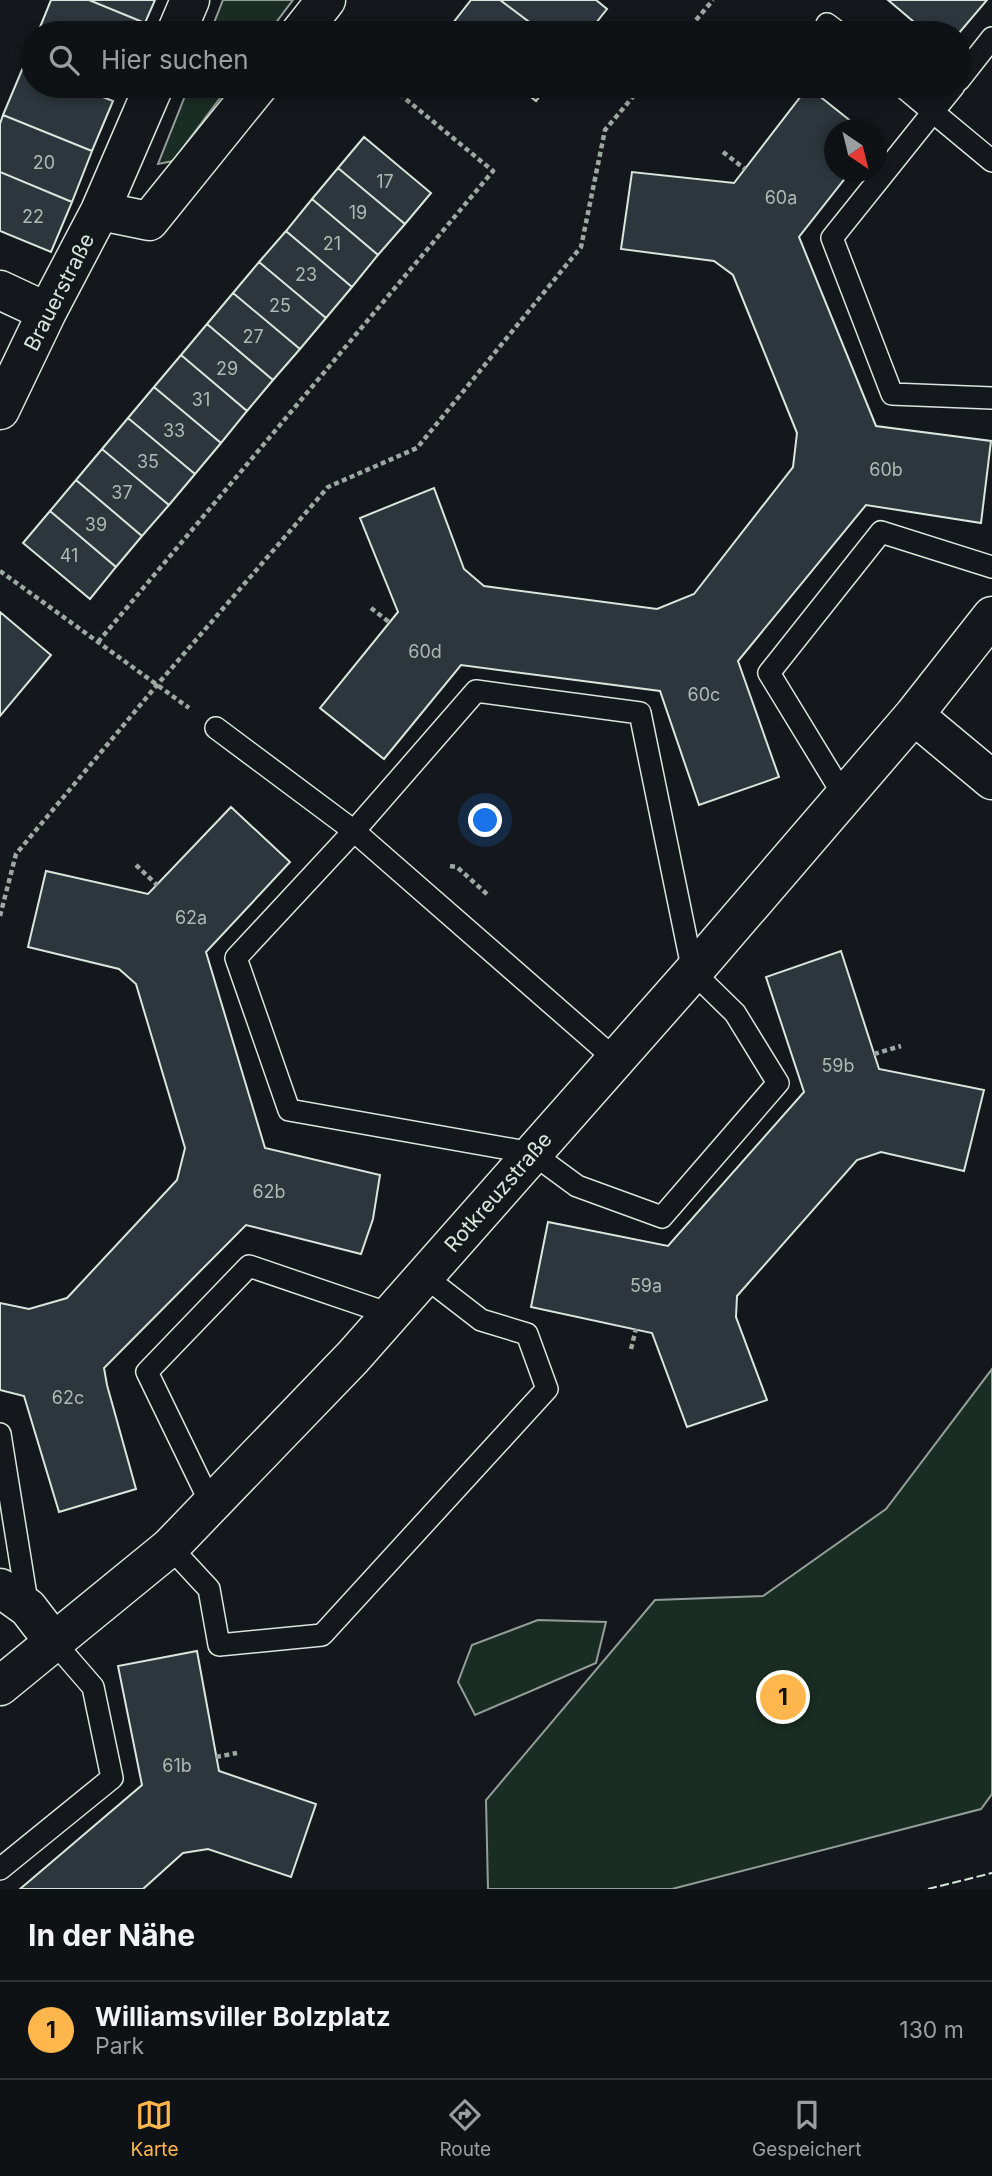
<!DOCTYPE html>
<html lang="de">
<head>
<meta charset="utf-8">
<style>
  :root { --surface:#0f1215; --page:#1d2022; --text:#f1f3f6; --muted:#9b9ea0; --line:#2f3234; --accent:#ffb74d }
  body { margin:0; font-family:Inter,sans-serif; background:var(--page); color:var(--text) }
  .compass { position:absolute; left:824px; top:119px; width:63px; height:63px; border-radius:50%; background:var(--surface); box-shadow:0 4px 10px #0003; rotate:145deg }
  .you { position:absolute; left:486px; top:821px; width:24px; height:24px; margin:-18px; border:5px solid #fff; border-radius:50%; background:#1a73e8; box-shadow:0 0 0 10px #1a73e833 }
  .badge { display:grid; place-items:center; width:46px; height:46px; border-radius:50%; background:var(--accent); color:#111; font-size:23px; font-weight:700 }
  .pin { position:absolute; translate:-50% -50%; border:4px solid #fff; box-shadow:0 2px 7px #0006 }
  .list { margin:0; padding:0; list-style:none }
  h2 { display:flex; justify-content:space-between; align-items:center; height:91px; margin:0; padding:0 28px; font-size:30px }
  h2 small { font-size:23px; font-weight:400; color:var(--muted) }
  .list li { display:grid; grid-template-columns:46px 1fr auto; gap:21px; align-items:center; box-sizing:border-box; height:98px; padding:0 28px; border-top:2px solid var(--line) }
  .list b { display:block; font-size:26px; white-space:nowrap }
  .list p { margin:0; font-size:23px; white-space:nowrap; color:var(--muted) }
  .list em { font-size:23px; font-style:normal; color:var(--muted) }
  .icon { flex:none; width:38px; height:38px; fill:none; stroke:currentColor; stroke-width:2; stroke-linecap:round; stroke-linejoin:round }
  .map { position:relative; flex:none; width:992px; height:1889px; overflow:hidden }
  .search { position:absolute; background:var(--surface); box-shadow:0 4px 10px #0003; left:21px; right:21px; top:21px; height:77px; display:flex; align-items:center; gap:18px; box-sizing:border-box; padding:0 24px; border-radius:38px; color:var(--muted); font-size:26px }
  .sheet { height:189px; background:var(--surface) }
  nav { display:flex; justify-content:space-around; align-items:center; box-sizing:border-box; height:98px; border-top:2px solid var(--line); background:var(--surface); font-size:19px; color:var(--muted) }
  nav a { display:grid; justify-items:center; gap:4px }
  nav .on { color:var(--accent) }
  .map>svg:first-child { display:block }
</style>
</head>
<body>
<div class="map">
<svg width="992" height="1889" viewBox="0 0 992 1889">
  <rect width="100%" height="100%" fill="#14181c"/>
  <path fill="#1a2d24" stroke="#939e99" stroke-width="2" d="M 223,0 L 293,0 L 268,33 L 210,33 Z
    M 189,86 L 229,86 L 173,161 L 158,164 Z
    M 992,1369 L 992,1794 L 981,1809 L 672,1889 L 488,1889 L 486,1800 L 655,1600 L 763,1596 L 886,1509 Z
    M 538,1620 L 606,1622 L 596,1663 L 475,1715 L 458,1682 L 472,1645 Z"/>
  <path fill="#2c363c" stroke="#d8e6dc" stroke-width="2" d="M 51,0 L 89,0 L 145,23 L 141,33 L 41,33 L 38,32 Z
    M 89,0 L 155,0 L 145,23 Z
    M 471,0 L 500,0 L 544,33 L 448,33 L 446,32 Z
    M 500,0 L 596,0 L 607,9 L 588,33 L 544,33 Z
    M 888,0 L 987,0 L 959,33 L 927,33 Z
    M 24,65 L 33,69 L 33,86 L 75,86 L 113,101 L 92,151 L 3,115 Z
    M 517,86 L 548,86 L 536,101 Z
    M 808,87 L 862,130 L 834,130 L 834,172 L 850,172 L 799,237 L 876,426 L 991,441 L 981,523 L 866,505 L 738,661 L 779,777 L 699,805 L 660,691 L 461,665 L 384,759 L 320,708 L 398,612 L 360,518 L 434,488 L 464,569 L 484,586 L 657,609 L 694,594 L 793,467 L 797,433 L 733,275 L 714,261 L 621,249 L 632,172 L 734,183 Z
    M 3,115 L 92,151 L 72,202 L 0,172 L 0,124 Z
    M 364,137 L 431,193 L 405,224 L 338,168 Z
    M 338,168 L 405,224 L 378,255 L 312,199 Z
    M 0,172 L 72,202 L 51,252 L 0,231 Z
    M 312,199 L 378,255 L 352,287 L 286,231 Z
    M 286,231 L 352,287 L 326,318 L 259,262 Z
    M 259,262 L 326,318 L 300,349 L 233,293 Z
    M 233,293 L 300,349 L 273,380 L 207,324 Z
    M 207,324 L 273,380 L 247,411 L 181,355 Z
    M 181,355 L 247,411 L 221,443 L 154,387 Z
    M 154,387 L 221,443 L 195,474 L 128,418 Z
    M 128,418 L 195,474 L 169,505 L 102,449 Z
    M 102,449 L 169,505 L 142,536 L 76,480 Z
    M 76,480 L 142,536 L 116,567 L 50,511 Z
    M 50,511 L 116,567 L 90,599 L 23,543 Z
    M 0,612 L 51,655 L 0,716 Z
    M 231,807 L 290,862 L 206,952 L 265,1148 L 380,1175 L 373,1219 L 361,1254 L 246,1225 L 104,1368 L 107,1385 L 136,1489 L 59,1512 L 24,1396 L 0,1390 L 0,1303 L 29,1309 L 67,1298 L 177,1180 L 185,1148 L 136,984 L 119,969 L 28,947 L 46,871 L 148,894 Z
    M 841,951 L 879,1069 L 984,1090 L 964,1171 L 881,1152 L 857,1160 L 737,1296 L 736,1317 L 767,1400 L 687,1427 L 652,1333 L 531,1307 L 548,1222 L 668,1246 L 804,1092 L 766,977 Z
    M 197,1651 L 219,1771 L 316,1804 L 291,1877 L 208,1849 L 183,1853 L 143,1889 L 20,1889 L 142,1785 L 118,1666 Z"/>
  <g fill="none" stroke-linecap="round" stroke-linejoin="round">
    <defs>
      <path id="lane" d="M 827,24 L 839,33
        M 959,80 L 992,38
        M 902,86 L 933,112 L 832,238 L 892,394 L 992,398
        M 954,86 L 933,112 L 992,161
        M 476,691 L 640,713 L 693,972 L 735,1013 L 778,1083 L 662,1217 L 577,1186 L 532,1153 L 289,1110 L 236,958 L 354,831 Z
        M 216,728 L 354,831 L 615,1059
        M 844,796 L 769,673 L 881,532 L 992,567
        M 0,1434 L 28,1608
        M 211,1504 L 147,1372 L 249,1266 L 390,1314
        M 170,1547 L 209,1589 L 219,1645 L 322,1635 L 547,1389 L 527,1334 L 481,1320 L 424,1276
        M 0,1869 L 112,1778 L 93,1687 L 54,1642"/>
      <path id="street" d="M 176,33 L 190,0
        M 300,33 L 326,0
        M 100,211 L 149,221 L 258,86
        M 0,290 L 47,312
        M 0,410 L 47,312 L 100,211 L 154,86
        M 914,715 L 992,780
        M 0,1588 L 28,1608 L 54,1642
        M 0,1686 L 170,1547 L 353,1357 L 693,972 L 914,715 L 992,616"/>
    </defs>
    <use href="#lane" stroke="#d8e6dc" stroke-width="24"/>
    <use href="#street" stroke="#d8e6dc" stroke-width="41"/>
    <path stroke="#9da8a2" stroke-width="4.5" stroke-dasharray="5 3.5" stroke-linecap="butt" d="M 685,33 L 713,0
      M 723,152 L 745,169
      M 0,571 L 189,708
      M 371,608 L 389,622
      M 98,642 L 493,171 L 390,86
      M 136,865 L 157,885
      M 450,866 L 457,867 L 489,896
      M 0,916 L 16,854 L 157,685 L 328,487 L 417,448 L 581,247 L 605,130 L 642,86
      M 874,1054 L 901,1046
      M 631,1349 L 636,1329
      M 216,1757 L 237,1753"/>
    <use href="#lane" stroke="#14181c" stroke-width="21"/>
    <use href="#street" stroke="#14181c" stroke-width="38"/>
    <path stroke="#d8e6dc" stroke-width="2" stroke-dasharray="9 3.5" stroke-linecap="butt" d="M 928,1889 L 992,1873"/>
  </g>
  <g text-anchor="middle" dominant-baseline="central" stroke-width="5" stroke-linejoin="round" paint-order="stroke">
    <g font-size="18" fill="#adbab4">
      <text x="44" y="162">20</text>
      <text x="385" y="181">17</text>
      <text x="781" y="197">60a</text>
      <text x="358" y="212">19</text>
      <text x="33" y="216">22</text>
      <text x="332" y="243">21</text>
      <text x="306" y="274">23</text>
      <text x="280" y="305">25</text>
      <text x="253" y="336">27</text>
      <text x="227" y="368">29</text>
      <text x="201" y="399">31</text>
      <text x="174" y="430">33</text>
      <text x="148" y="461">35</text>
      <text x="886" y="469">60b</text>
      <text x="122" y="492">37</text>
      <text x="96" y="524">39</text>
      <text x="69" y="555">41</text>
      <text x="425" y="651">60d</text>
      <text x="704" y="694">60c</text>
      <text x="191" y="917">62a</text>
      <text x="838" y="1065">59b</text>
      <text x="269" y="1191">62b</text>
      <text x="646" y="1285">59a</text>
      <text x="68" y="1397">62c</text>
      <text x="177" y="1765">61b</text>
    </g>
    <g font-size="21" fill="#d8e6dc" stroke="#14181c">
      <text transform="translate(59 292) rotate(-63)">Brauerstraße</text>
      <text transform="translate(498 1192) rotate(-49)">Rotkreuzstraße</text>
    </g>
  </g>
</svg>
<svg class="compass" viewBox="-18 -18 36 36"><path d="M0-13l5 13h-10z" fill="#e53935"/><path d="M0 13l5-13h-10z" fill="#9b9ea0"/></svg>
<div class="you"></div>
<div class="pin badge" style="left:783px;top:1697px">1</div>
<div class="search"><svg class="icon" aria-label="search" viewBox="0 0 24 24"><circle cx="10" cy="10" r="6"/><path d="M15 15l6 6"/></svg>Hier suchen</div>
</div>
<section class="sheet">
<h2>In der Nähe<small></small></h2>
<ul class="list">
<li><span class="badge">1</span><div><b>Williamsviller Bolzplatz</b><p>Park</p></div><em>130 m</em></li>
</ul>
</section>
<nav>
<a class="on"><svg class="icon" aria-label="map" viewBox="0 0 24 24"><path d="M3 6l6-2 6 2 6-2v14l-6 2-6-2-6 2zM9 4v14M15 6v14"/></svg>Karte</a>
<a><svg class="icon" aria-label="directions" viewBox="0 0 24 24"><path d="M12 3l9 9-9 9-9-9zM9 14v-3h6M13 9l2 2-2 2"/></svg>Route</a>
<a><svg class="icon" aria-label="saved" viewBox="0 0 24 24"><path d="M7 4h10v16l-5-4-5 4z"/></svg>Gespeichert</a>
</nav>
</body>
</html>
